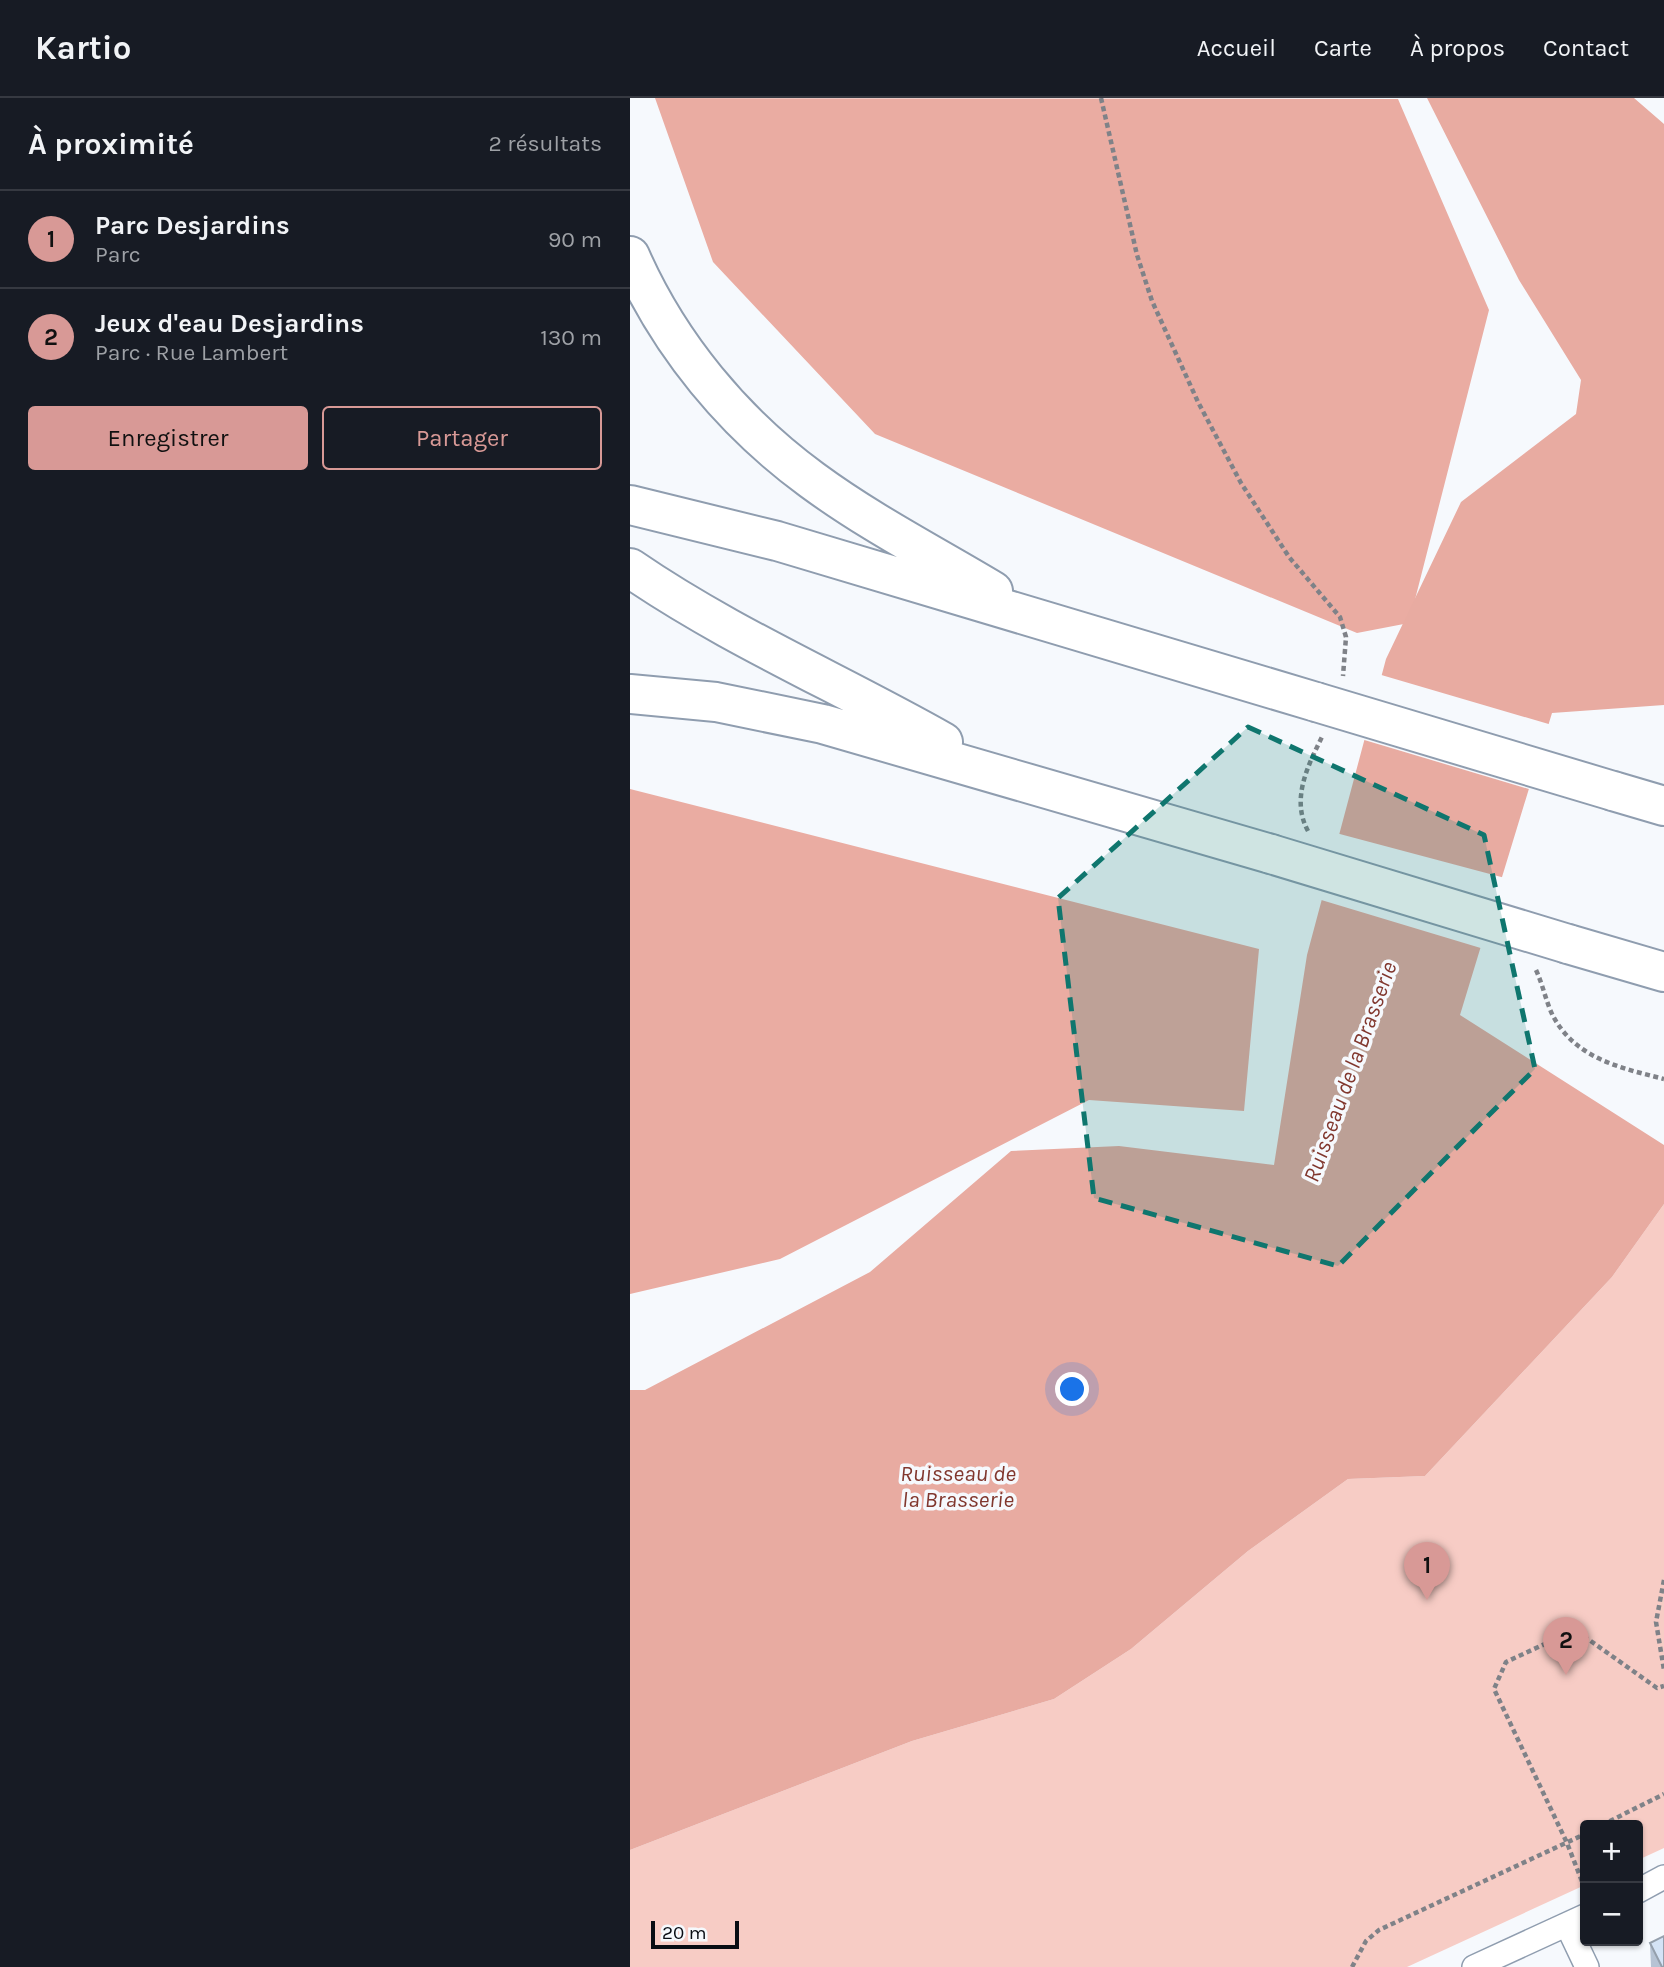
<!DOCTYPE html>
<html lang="fr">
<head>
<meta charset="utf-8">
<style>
  :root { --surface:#171b24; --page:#20242c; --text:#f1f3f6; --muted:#9ea1a6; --line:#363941; --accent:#d89996 }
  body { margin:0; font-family:Karla,sans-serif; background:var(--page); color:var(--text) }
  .controls { position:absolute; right:21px; bottom:21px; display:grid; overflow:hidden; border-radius:7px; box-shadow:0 2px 5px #0004 }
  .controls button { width:63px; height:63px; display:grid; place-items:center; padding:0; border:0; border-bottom:2px solid var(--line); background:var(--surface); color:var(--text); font:35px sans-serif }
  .scale { position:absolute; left:21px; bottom:18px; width:88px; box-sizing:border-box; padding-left:7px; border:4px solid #090d14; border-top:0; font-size:19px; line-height:24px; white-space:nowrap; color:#090d14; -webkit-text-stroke:5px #f6f9fd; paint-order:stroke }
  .you { position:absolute; left:443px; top:1292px; width:24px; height:24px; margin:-18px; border:5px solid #fff; border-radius:50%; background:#1a73e8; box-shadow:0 0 0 10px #1a73e833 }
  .badge { display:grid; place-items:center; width:46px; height:46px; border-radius:50%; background:var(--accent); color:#111; font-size:23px; font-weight:700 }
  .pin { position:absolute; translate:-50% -58px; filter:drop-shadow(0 2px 4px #0008) }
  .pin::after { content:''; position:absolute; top:37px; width:24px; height:21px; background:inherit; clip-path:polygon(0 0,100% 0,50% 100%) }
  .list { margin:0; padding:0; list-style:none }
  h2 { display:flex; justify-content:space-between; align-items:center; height:91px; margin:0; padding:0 28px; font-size:30px }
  h2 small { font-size:23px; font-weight:400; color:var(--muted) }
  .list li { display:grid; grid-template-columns:46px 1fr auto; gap:21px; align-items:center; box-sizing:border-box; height:98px; padding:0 28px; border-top:2px solid var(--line) }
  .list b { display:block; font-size:26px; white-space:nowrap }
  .list p { margin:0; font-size:23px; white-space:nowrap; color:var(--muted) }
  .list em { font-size:23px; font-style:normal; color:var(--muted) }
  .actions { display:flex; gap:14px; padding:21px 28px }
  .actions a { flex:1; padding:16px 0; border:2px solid var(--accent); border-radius:7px; text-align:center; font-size:24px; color:var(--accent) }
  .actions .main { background:var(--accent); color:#111 }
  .map { position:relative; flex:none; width:1034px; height:1869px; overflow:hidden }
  header { display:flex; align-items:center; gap:42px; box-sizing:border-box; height:98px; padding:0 35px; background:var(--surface); border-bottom:2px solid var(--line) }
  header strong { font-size:33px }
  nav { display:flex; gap:38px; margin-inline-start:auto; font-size:24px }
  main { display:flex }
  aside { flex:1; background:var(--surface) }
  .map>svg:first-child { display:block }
</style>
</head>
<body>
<header>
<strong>Kartio</strong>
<nav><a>Accueil</a><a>Carte</a><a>À propos</a><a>Contact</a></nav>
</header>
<main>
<aside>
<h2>À proximité<small>2 résultats</small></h2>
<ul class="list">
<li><span class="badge">1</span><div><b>Parc Desjardins</b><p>Parc</p></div><em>90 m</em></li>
<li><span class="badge">2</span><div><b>Jeux d'eau Desjardins</b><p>Parc · Rue Lambert</p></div><em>130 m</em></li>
</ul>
<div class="actions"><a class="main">Enregistrer</a><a>Partager</a></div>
</aside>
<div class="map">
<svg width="1034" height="1869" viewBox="0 0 1034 1869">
  <rect width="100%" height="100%" fill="#f6f9fd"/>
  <path fill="#f7ccc5" d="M 1034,1106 L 1034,1750 L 1008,1762 L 1008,1727 L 955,1727 L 955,1787 L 777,1869 L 0,1869 L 0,1752 L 282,1643 L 424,1601 L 501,1551 L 618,1453 L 718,1381 L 795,1378 L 982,1179 Z"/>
  <path fill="#eaaca2" d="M 25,0 L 768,1 L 859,212 L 779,525 L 727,535 L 245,336 L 83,164 Z
    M 0,691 L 629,851 L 614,1013 L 459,1002 L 150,1161 L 0,1196 Z"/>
  <path fill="#e8aba1" d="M 797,0 L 1004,0 L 1034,26 L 1034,607 L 922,615 L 830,917 L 1034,1047 L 1034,1106 L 982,1179 L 795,1378 L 718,1381 L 618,1453 L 501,1551 L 424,1601 L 282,1643 L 0,1752 L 0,1292 L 15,1292 L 240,1174 L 381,1053 L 489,1048 L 644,1067 L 677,857 L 756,561 L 831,404 L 946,316 L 951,282 L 889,182 Z"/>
  <path fill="#f6f9fd" d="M 748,576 L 922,627 L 902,692 L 731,641 Z
    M 706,735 L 875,780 L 854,851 L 688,801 Z"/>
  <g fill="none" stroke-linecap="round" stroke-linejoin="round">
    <defs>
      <path id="street" d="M 1008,1793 L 1034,1779
        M 937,1827 L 957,1869
        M 844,1869 L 955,1818"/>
      <path id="highway" d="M 0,158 C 39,247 104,325 182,382 C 239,424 303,457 363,493
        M 0,407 L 147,443 L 686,604
        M 0,470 C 99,538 209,585 313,644
        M 0,596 L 86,604 L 193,626 L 641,756
        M 983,693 L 1034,708
        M 938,846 L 1034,874"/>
    </defs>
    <use href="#street" stroke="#8f9daf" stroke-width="26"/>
    <use href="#highway" stroke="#8f9daf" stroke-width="42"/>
    <path stroke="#7f8288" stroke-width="4.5" stroke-dasharray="5 3.5" stroke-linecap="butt" d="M 471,0 L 507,157 L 522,203 L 568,304 L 611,385 L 659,459 L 710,519 L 716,539 L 713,578
      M 678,733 C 661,702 677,669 692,639
      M 906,872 C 913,887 916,904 923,918 C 946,961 991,970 1034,981
      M 1034,1482 L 1026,1524 L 1034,1572
      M 972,1727 L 1034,1696
      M 955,1791 L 937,1745 L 864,1591 L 876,1564 L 917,1545 L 955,1539 L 1027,1590 L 1034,1588
      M 722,1869 L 736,1843 L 749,1832 L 955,1736"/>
    <use href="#street" stroke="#fff" stroke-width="23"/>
    <use href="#highway" stroke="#fff" stroke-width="38"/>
    <defs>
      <path id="highway-bridge" d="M 686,604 L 983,693
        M 641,756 L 938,846"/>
    </defs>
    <use href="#highway-bridge" stroke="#8f9daf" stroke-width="42" stroke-linecap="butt"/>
    <use href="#highway-bridge" stroke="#fff" stroke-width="38"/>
  </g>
  <path fill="#b6c3d4" d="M 1020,1845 L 1034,1869 L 1021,1869 Z"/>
  <path fill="#d4e3f6" stroke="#949fac" stroke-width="2" d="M 1034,1838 L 1034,1869 L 1032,1869 L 1020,1845 Z"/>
  <path fill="#0f766e" fill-opacity="0.2" stroke="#0f766e" stroke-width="5" stroke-dasharray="14 9" stroke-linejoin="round" d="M 618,629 L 854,737 L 905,971 L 708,1168 L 464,1100 L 428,800 Z"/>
  <g text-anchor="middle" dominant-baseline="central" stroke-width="7" stroke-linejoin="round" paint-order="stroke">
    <g font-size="23" font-style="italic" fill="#81372e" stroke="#f6f9fd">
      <text transform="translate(720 974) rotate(-70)">Ruisseau de la Brasserie</text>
      <text x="328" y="1375">Ruisseau de<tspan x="328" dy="26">la Brasserie</tspan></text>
    </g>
  </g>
</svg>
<div class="controls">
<button>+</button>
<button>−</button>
</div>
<div class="scale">20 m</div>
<div class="you"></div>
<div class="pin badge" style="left:797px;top:1502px">1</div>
<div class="pin badge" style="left:936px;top:1577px">2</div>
</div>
</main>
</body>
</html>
